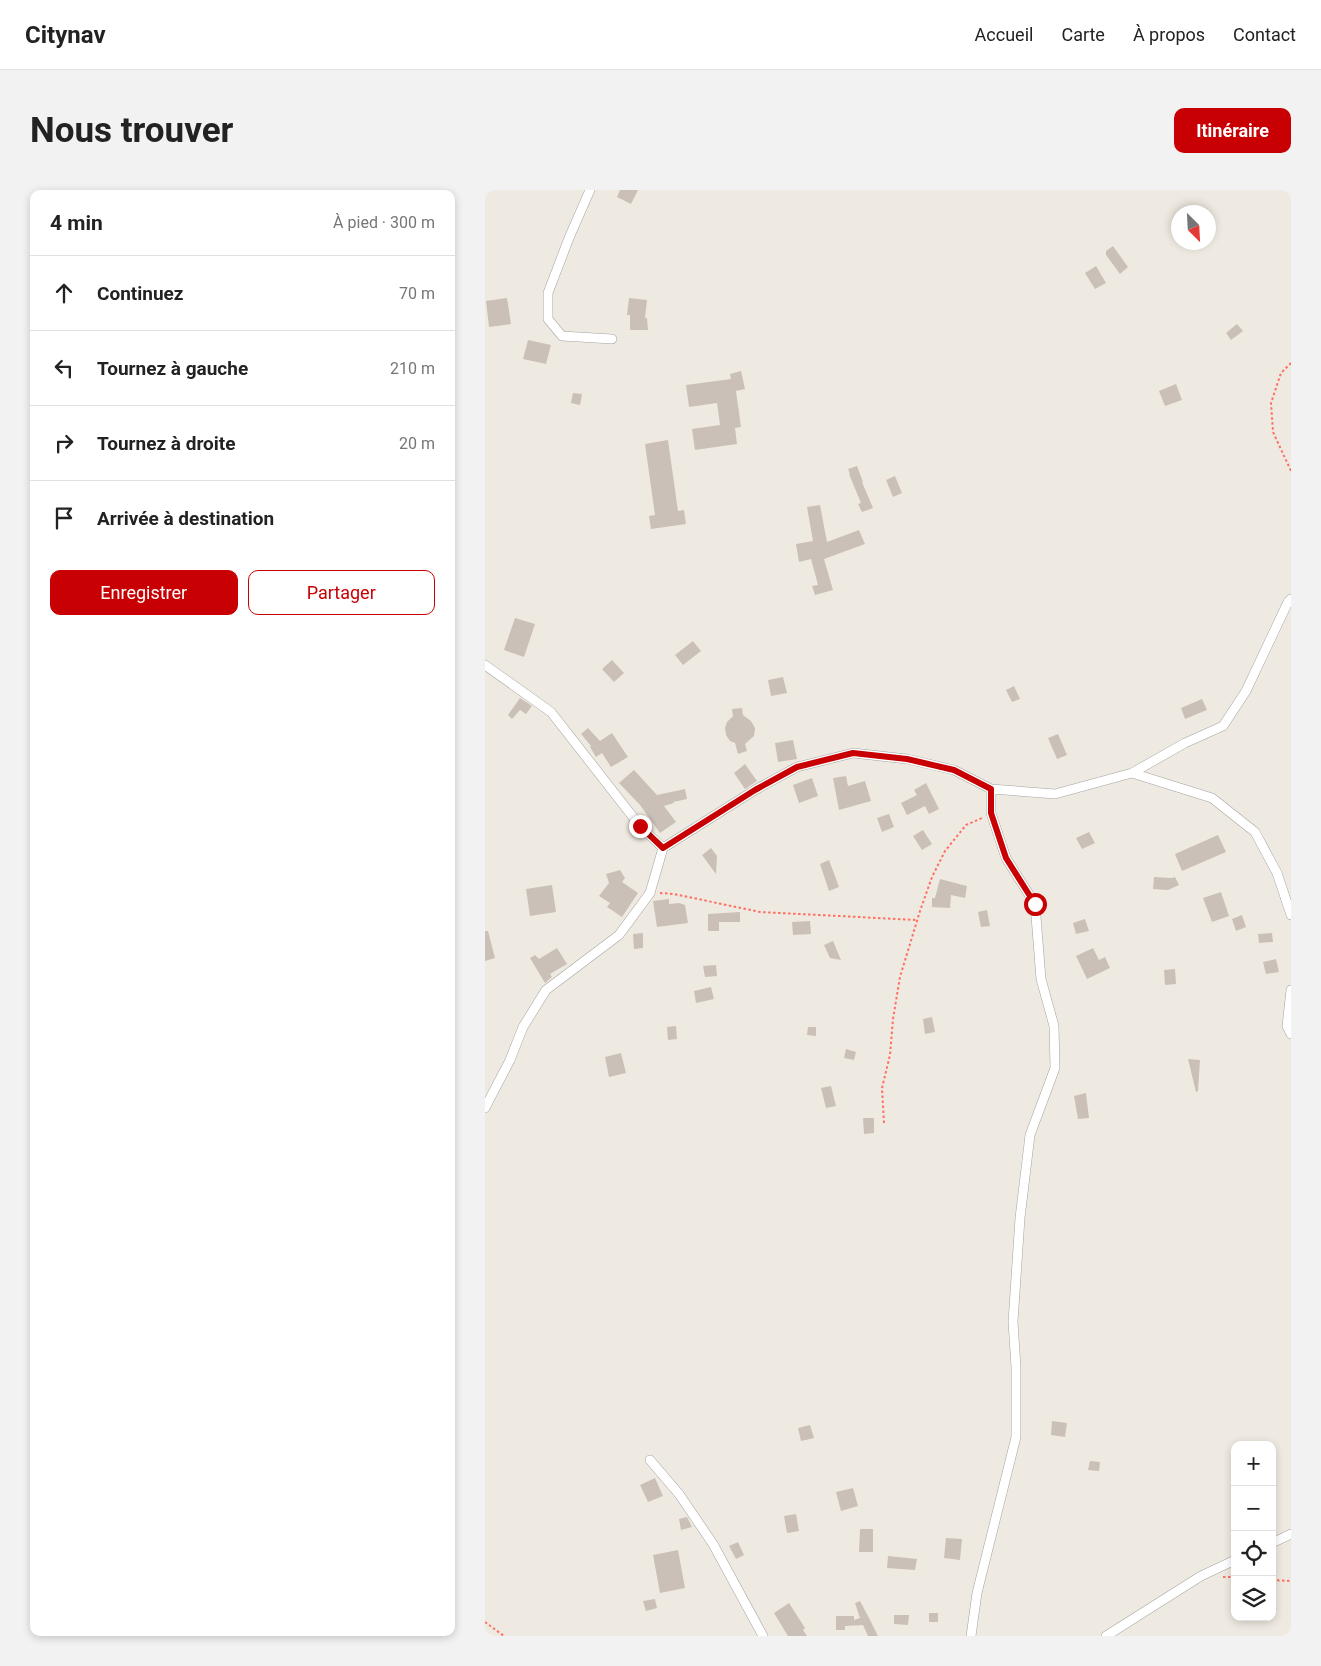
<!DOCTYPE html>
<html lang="fr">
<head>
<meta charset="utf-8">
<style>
  :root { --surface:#fff; --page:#f2f2f2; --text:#222; --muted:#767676; --line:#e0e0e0; --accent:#c80003 }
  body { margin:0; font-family:Roboto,sans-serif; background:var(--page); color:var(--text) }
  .controls { position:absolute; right:15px; bottom:15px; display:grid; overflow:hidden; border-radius:10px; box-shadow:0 2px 8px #0003 }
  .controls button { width:45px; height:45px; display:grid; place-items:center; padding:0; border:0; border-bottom:1px solid var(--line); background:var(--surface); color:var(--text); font:25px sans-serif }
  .compass { position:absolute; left:686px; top:15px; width:45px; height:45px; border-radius:50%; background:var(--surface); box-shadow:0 2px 8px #0003; rotate:156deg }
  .stop { position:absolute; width:15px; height:15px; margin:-11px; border:4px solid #c80003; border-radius:50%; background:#fff }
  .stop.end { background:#c80003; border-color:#fff; box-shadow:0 1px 5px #0008 }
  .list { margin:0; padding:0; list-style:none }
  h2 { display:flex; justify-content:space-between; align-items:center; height:65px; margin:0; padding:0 20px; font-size:21px }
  h2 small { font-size:16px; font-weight:400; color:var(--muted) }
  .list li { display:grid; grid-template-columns:32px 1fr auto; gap:15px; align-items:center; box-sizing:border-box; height:75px; padding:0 20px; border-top:1px solid var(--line) }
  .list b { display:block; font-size:19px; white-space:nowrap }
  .list em { font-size:16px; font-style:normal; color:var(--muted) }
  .actions { display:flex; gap:10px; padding:15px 20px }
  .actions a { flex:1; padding:11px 0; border:1px solid var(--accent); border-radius:10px; text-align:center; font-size:18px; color:var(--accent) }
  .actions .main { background:var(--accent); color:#fff }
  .icon { flex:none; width:28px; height:28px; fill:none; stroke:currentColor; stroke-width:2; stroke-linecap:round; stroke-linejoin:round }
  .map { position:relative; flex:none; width:806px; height:1446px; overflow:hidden; border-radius:10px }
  header { display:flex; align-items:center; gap:30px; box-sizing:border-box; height:70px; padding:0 25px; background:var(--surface); border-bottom:1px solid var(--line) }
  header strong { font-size:24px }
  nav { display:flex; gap:28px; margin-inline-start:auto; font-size:18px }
  .intro { display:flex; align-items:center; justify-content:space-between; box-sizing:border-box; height:120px; padding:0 30px }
  h1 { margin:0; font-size:35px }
  .button { padding:12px 22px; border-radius:10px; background:var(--accent); color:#fff; font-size:18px; font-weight:700 }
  main { display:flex; gap:30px; padding:0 30px }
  aside { flex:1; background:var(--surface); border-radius:10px; box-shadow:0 2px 8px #0003 }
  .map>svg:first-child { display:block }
</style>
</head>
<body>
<header>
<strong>Citynav</strong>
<nav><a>Accueil</a><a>Carte</a><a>À propos</a><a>Contact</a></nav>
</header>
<div class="intro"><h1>Nous trouver</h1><a class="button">Itinéraire</a></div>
<main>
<aside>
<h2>4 min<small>À pied · 300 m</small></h2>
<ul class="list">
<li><svg class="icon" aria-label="ahead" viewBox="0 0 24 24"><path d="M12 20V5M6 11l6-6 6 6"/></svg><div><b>Continuez</b></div><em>70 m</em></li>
<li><svg class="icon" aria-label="left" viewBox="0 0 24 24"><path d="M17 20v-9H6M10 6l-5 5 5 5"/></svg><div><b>Tournez à gauche</b></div><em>210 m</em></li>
<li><svg class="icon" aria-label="right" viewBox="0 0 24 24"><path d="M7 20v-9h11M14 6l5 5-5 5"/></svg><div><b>Tournez à droite</b></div><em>20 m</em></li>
<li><svg class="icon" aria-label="arrive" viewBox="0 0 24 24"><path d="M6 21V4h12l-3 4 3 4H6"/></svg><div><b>Arrivée à destination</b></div></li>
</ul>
<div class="actions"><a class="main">Enregistrer</a><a>Partager</a></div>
</aside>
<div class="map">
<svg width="806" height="1446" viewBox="0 0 806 1446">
  <rect width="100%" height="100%" fill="#efeae1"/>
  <path fill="#cbc0b7" d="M 135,0 L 153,0 L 146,14 L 132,7 Z
    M 628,56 L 643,77 L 635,84 L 621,65 L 621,61 Z
    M 611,76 L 621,93 L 610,99 L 600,83 Z
    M 22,108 L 26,134 L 4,137 L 1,111 Z
    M 144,108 L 162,110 L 160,128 L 162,128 L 163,140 L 145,140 L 145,125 L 142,125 Z
    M 752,134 L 758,141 L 746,150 L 741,143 Z
    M 43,150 L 66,155 L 61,174 L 38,169 Z
    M 256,181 L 260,199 L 251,201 L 256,237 L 250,238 L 252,254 L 210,260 L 207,239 L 235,235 L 232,213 L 204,217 L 201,195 L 246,189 L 245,184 Z
    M 691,194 L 697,210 L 680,216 L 674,201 Z
    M 88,203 L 97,204 L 95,215 L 86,213 Z
    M 183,250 L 193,321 L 199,320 L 201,334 L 166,339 L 164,326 L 170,325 L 160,254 Z
    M 372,276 L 378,292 L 377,292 L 388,318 L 377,322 L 373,314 L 376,313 L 364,284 L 365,284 L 363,279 Z
    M 410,286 L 417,303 L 408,307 L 401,290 Z
    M 335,315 L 342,352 L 374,340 L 380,354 L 339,369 L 348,400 L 330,405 L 327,396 L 333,395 L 326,369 L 314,372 L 311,354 L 328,351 L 322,317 Z
    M 30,428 L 50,434 L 39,467 L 19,460 Z
    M 208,451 L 216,461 L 198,475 L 190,465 Z
    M 127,470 L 139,483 L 129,492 L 117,479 Z
    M 298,487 L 302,503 L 286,506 L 283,490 Z
    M 529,496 L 535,509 L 527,512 L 521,500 Z
    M 35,508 L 47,516 L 41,524 L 35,520 L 27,529 L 23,525 Z
    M 717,509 L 722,520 L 700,529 L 696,518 Z
    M 257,518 L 258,525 L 266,531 L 270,538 L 269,546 L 260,554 L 262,561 L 253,564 L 250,553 L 245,551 L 241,545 L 240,538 L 242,532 L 248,526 L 247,519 Z
    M 103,538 L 115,551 L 127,543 L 143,567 L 126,577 L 117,563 L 111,567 L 105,557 L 106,556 L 96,544 Z
    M 573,544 L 582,565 L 572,569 L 563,548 Z
    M 308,550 L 312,569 L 293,572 L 290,553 Z
    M 260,574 L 272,591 L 260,599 L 249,583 Z
    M 149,580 L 172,605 L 200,599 L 202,609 L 188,612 L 189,613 L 179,616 L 191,632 L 175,643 L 155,615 L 134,593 Z
    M 361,586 L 363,596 L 380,591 L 386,611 L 354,620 L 348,588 Z
    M 327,588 L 333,606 L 314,613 L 308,595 Z
    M 441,593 L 454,619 L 444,624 L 440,616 L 422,625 L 416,613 L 432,605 L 429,600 Z
    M 404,624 L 409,637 L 397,642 L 392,628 Z
    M 438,640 L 447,654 L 437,660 L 428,646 Z
    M 604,642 L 610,653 L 597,659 L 591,648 Z
    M 733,645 L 741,662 L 697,681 L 690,664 Z
    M 226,658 L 232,666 L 231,684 L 217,665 Z
    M 344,670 L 354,697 L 344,701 L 335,674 Z
    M 135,680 L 140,688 L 137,692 L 153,703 L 137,727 L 122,717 L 125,713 L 114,706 L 124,693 L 121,684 Z
    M 669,687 L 687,688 L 690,687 L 694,695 L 683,700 L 668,699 Z
    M 455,689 L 482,696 L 480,708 L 466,705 L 465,718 L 447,717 L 447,708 L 450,708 Z
    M 67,695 L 71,722 L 45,726 L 41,699 Z
    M 736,702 L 744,726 L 727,732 L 718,708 Z
    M 184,709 L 184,714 L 194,713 L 200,715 L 203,733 L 172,737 L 168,711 Z
    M 502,720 L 505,736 L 496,737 L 493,722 Z
    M 255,722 L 255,732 L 234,732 L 234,741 L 223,741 L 223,724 Z
    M 757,725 L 761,737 L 751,741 L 747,729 Z
    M 600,729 L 604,741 L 591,744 L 588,733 Z
    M 325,731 L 326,744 L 308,745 L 307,732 Z
    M 0,741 L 3,741 L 10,768 L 0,771 Z
    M 158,743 L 158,758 L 149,759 L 148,744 Z
    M 787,743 L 788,752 L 774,753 L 773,744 Z
    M 348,751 L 356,770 L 345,768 L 339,755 Z
    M 72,758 L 82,774 L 65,784 L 67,787 L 60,793 L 45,768 L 50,765 L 54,769 Z
    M 608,758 L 614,770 L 620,767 L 625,778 L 602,789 L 591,766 Z
    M 791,769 L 794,782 L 781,784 L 778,772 Z
    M 231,775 L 232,786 L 220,787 L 218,776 Z
    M 690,779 L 691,794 L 680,795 L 679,780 Z
    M 226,797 L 229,809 L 211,813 L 209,801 Z
    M 447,827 L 450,842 L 440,844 L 438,829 Z
    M 191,836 L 192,849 L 183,850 L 182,837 Z
    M 323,837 L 331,837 L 331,846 L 322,845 Z
    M 361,859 L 371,862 L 369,870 L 359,868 Z
    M 136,863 L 141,883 L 124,887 L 120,867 Z
    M 703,869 L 715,870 L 713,901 L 711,902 Z
    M 346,896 L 351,916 L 341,918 L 336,898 Z
    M 601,903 L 604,928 L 593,929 L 589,906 Z
    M 378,928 L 389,928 L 389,943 L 379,944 Z
    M 567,1231 L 582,1233 L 580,1247 L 566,1245 Z
    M 325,1235 L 329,1248 L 316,1251 L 313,1238 Z
    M 605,1271 L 615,1272 L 614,1281 L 603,1280 Z
    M 170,1288 L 178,1306 L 163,1312 L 155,1295 Z
    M 368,1298 L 373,1316 L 356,1321 L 351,1302 Z
    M 311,1324 L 314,1341 L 302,1343 L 299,1326 Z
    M 202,1327 L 207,1337 L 196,1340 L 194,1329 Z
    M 375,1339 L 388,1339 L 388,1362 L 374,1362 Z
    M 461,1348 L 477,1349 L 475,1370 L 459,1368 Z
    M 253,1352 L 259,1365 L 251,1369 L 244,1356 Z
    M 193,1360 L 200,1398 L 175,1403 L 168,1365 Z
    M 403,1366 L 432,1369 L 430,1380 L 402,1378 Z
    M 170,1409 L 172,1418 L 161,1421 L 158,1411 Z
    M 375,1411 L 384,1428 L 393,1446 L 383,1446 L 378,1435 L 360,1436 L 360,1440 L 351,1440 L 351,1426 L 369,1426 L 369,1430 L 375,1428 L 370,1413 Z
    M 304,1413 L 320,1438 L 318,1440 L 322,1446 L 303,1446 L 289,1423 Z
    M 444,1423 L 453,1423 L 453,1432 L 444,1432 Z
    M 409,1425 L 424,1425 L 423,1435 L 409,1434 Z"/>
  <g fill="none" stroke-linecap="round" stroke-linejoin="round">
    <defs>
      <path id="minor" d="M 105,0 L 84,48 L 63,103 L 63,129 L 77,146 L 127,149
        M 0,475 L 66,522 L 155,636 L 178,658 L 270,600 L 312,577 L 368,563 L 422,569 L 469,580 L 506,599 L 570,604 L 647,583 L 700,553 L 738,536 L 761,501 L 803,412 L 806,409
        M 647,583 L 727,608 L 770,642 L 792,683 L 806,725
        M 806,800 L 802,836 L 806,844
        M 0,918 L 25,870 L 38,837 L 61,800 L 134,745 L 165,703 L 178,658
        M 165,1270 L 194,1304 L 228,1354 L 278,1446
        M 787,1353 L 806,1344
        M 486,1446 L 492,1403 L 531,1247 L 531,1177 L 528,1132 L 535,1028 L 545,945 L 570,878 L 569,836 L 556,789 L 550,714 L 521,668 L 506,623 L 506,599
        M 621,1446 L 716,1386 L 750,1370"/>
    </defs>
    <use href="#minor" stroke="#a3a3a3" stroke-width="10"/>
    <path stroke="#ff6f61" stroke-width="2" stroke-dasharray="2.5 2.5" stroke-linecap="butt" d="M 806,173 L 796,183 L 786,213 L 788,242 L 806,281
      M 175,703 L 189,704 L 275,722 L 432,730
      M 399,933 L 397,898 L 405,865 L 408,829 L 415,787 L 435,721 L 447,687 L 460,661 L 481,635 L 497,628
      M 738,1387 L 750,1387
      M 787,1390 L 806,1391
      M 0,1432 L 19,1446"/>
    <use href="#minor" stroke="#fff" stroke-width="9"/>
  </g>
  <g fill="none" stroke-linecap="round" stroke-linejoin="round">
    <path stroke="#c80003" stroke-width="6" d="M 155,636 L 178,658 L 270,600 L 312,577 L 368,563 L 422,569 L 469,580 L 506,599 L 506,623 L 521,668 L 550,714"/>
  </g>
</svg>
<div class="controls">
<button>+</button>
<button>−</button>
<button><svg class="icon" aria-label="locate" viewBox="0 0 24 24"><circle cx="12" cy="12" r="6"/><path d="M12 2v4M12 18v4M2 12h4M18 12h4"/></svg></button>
<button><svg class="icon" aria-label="layers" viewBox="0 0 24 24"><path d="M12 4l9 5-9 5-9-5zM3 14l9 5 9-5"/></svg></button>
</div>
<svg class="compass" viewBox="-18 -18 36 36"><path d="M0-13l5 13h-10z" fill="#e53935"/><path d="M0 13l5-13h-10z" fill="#767676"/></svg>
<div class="stop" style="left:550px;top:714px"></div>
<div class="stop end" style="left:155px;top:636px"></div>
</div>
</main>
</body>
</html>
